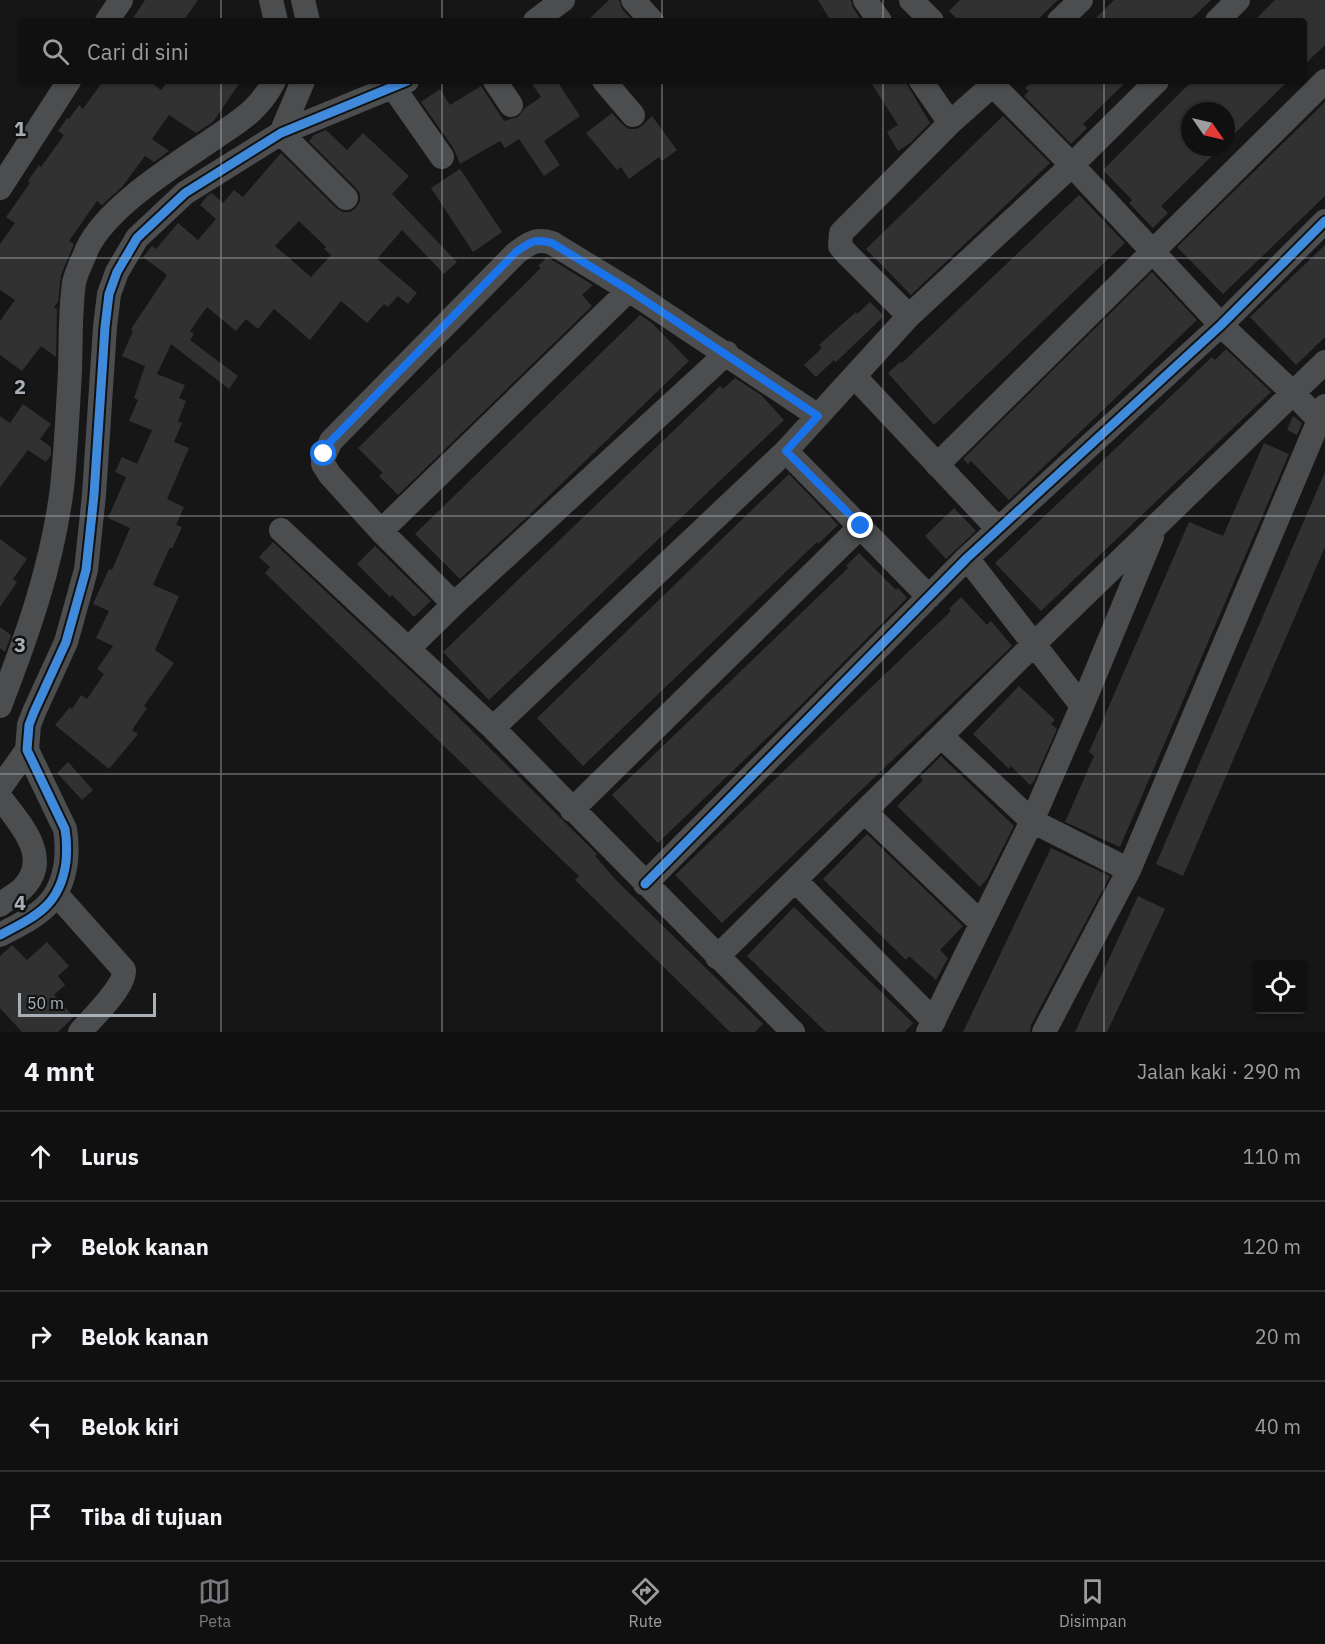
<!DOCTYPE html>
<html lang="id">
<head>
<meta charset="utf-8">
<style>
  :root { --surface:#101011; --page:#19191a; --text:#f1f3f6; --muted:#9c9d9f; --line:#303031; --accent:#76797e }
  body { margin:0; font-family:"IBM Plex Sans",sans-serif; background:var(--page); color:var(--text) }
  .controls { position:absolute; right:18px; bottom:18px; display:grid; overflow:hidden; border-radius:6px; box-shadow:0 2px 4px #0004 }
  .controls button { width:54px; height:54px; display:grid; place-items:center; padding:0; border:0; border-bottom:2px solid var(--line); background:var(--surface); color:var(--text); font:30px sans-serif }
  .compass { position:absolute; left:1181px; top:102px; width:54px; height:54px; border-radius:50%; background:var(--surface); box-shadow:0 2px 4px #0004; rotate:124deg }
  .scale { position:absolute; left:18px; bottom:15px; width:138px; box-sizing:border-box; padding-left:6px; border:3px solid #a9afb6; border-top:0; font-size:16px; line-height:21px; white-space:nowrap; color:#a9afb6; -webkit-text-stroke:4px #111112; paint-order:stroke }
  .stop { position:absolute; width:18px; height:18px; margin:-14px; border:4px solid #1a73e8; border-radius:50%; background:#fff }
  .stop.end { background:#1a73e8; border-color:#fff; box-shadow:0 2px 6px #0008 }
  .list { margin:0; padding:0; list-style:none }
  h2 { display:flex; justify-content:space-between; align-items:center; height:78px; margin:0; padding:0 24px; font-size:26px }
  h2 small { font-size:20px; font-weight:400; color:var(--muted) }
  .list li { display:grid; grid-template-columns:39px 1fr auto; gap:18px; align-items:center; box-sizing:border-box; height:90px; padding:0 24px; border-top:2px solid var(--line) }
  .list b { display:block; font-size:22px; white-space:nowrap }
  .list em { font-size:20px; font-style:normal; color:var(--muted) }
  .icon { flex:none; width:33px; height:33px; fill:none; stroke:currentColor; stroke-width:2; stroke-linecap:round; stroke-linejoin:round }
  .map { position:relative; flex:none; width:1325px; height:1032px; overflow:hidden }
  .search { position:absolute; background:var(--surface); box-shadow:0 2px 4px #0004; left:18px; right:18px; top:18px; height:66px; display:flex; align-items:center; gap:15px; box-sizing:border-box; padding:0 21px; border-radius:6px; color:var(--muted); font-size:22px }
  .sheet { height:528px; background:var(--surface) }
  nav { display:flex; justify-content:space-around; align-items:center; box-sizing:border-box; height:84px; border-top:2px solid var(--line); background:var(--surface); font-size:16px; color:var(--muted) }
  nav a { display:grid; justify-items:center; gap:3px }
  nav .on { color:var(--accent) }
  .map>svg:first-child { display:block }
</style>
</head>
<body>
<div class="map">
<svg width="1325" height="1032" viewBox="0 0 1325 1032">
  <rect width="100%" height="100%" fill="#161617"/>
  <path fill="#313132" fill-rule="evenodd" d="M 145,0 L 198,0 L 183,21 L 131,21 Z
    M 609,0 L 619,0 L 622,9 L 633,21 L 587,21 Z
    M 818,0 L 851,0 L 853,8 L 862,21 L 831,21 Z
    M 960,0 L 1058,0 L 1036,21 L 959,21 L 949,11 Z
    M 1114,0 L 1211,0 L 1189,21 L 1093,21 Z
    M 1275,0 L 1325,0 L 1325,45 L 1304,65 L 1304,21 L 1254,21 Z
    M 103,81 L 149,81 L 161,90 L 168,81 L 241,81 L 213,122 L 196,133 L 169,115 L 152,139 L 169,151 L 154,162 L 145,156 L 122,187 L 102,205 L 97,201 L 69,241 L 74,244 L 61,275 L 58,302 L 54,307 L 57,309 L 56,357 L 41,346 L 22,371 L 0,355 L 0,321 L 15,300 L 0,290 L 0,244 L 15,223 L 6,217 L 30,183 L 28,181 L 39,165 L 41,167 L 64,135 L 58,131 L 67,118 L 69,119 L 79,105 L 83,109 Z
    M 530,81 L 557,81 L 580,116 L 544,141 L 560,165 L 544,176 L 519,139 L 505,148 L 500,141 L 460,164 L 454,149 L 421,102 L 440,89 L 450,105 L 481,86 L 504,121 L 518,117 L 525,108 L 541,97 Z
    M 870,81 L 905,81 L 930,123 L 910,143 L 898,151 L 887,132 L 898,125 Z
    M 1033,81 L 1127,81 L 1083,124 L 1087,128 L 1071,144 L 1024,96 L 1029,91 L 1025,88 Z
    M 1192,81 L 1288,81 L 1226,142 L 1226,111 L 1190,111 L 1190,147 L 1221,147 L 1161,206 L 1168,213 L 1153,228 L 1129,203 L 1132,200 L 1103,170 Z
    M 1325,102 L 1325,196 L 1223,294 L 1177,247 Z
    M 612,113 L 622,124 L 629,129 L 636,129 L 642,126 L 652,116 L 677,150 L 662,161 L 659,157 L 629,179 L 621,167 L 617,170 L 586,133 Z
    M 1003,116 L 1050,163 L 911,295 L 866,249 Z
    M 326,130 L 347,150 L 363,133 L 409,176 L 392,194 L 457,262 L 444,274 L 402,230 L 377,259 L 417,293 L 408,304 L 398,296 L 388,307 L 384,304 L 367,323 L 341,301 L 310,340 L 274,309 L 258,329 L 246,319 L 236,331 L 207,307 L 190,331 L 194,334 L 190,340 L 238,376 L 229,389 L 171,344 L 157,374 L 185,385 L 179,398 L 186,401 L 178,421 L 182,423 L 174,442 L 189,448 L 167,499 L 184,507 L 176,525 L 182,527 L 172,549 L 170,547 L 153,585 L 179,596 L 155,650 L 174,663 L 144,706 L 147,708 L 132,730 L 138,734 L 109,769 L 55,725 L 70,707 L 72,709 L 81,695 L 87,699 L 104,674 L 97,669 L 113,646 L 96,638 L 109,611 L 93,604 L 109,569 L 112,570 L 130,528 L 108,518 L 126,477 L 115,472 L 122,457 L 137,464 L 152,430 L 129,421 L 138,400 L 134,398 L 145,366 L 122,356 L 133,331 L 131,329 L 167,275 L 143,257 L 152,246 L 156,249 L 178,223 L 198,240 L 216,219 L 200,205 L 207,196 L 212,193 L 223,203 L 234,190 L 243,197 L 281,153 L 336,208 L 343,212 L 350,212 L 356,208 L 360,201 L 360,194 L 356,188 L 309,141 L 314,135 ZM 299,221 L 326,247 L 324,249 L 331,255 L 311,277 L 275,246 Z
    M 460,169 L 502,232 L 473,252 L 431,188 Z
    M 1079,195 L 1125,243 L 934,425 L 888,373 L 900,362 L 902,363 Z
    M 1325,245 L 1325,337 L 1296,365 L 1250,317 Z
    M 547,257 L 593,285 L 582,295 L 592,306 L 398,495 L 379,476 L 383,473 L 358,448 L 541,268 L 538,266 Z
    M 1152,272 L 1197,320 L 1009,500 L 971,461 L 968,464 L 963,459 Z
    M 870,302 L 884,316 L 836,362 L 834,360 L 816,377 L 804,365 L 822,348 L 819,345 L 856,312 L 857,314 Z
    M 640,315 L 652,323 L 689,361 L 526,518 L 460,579 L 415,534 Z
    M 1226,349 L 1271,392 L 1041,611 L 995,563 L 1212,357 L 1215,360 Z
    M 735,378 L 761,395 L 784,420 L 489,700 L 443,652 L 720,386 L 723,389 Z
    M 23,404 L 51,424 L 40,439 L 51,447 L 51,455 L 46,462 L 28,450 L 0,487 L 0,416 L 10,423 Z
    M 1293,416 L 1302,423 L 1297,435 L 1287,430 Z
    M 1264,443 L 1289,454 L 1120,847 L 1065,822 L 1094,756 L 1089,752 L 1189,522 L 1223,536 Z
    M 1325,472 L 1325,547 L 1183,876 L 1156,864 Z
    M 789,474 L 838,525 L 818,544 L 817,542 L 583,766 L 537,718 Z
    M 954,508 L 976,531 L 946,559 L 925,536 Z
    M 0,539 L 27,559 L 13,579 L 17,582 L 0,607 Z
    M 273,542 L 431,690 L 597,854 L 595,856 L 617,881 L 763,1024 L 755,1032 L 730,1032 L 575,880 L 579,876 L 563,861 L 265,573 L 270,567 L 259,557 Z
    M 375,546 L 431,601 L 414,617 L 392,595 L 390,597 L 357,564 Z
    M 859,553 L 896,590 L 898,588 L 907,598 L 799,707 L 658,843 L 612,795 L 848,568 L 846,566 Z
    M 961,597 L 987,625 L 991,621 L 1012,646 L 722,923 L 675,875 L 951,611 L 949,609 Z
    M 0,627 L 11,635 L 5,652 L 0,648 Z
    M 1019,686 L 1055,720 L 1051,724 L 1057,729 L 1034,781 L 1030,785 L 1011,766 L 1009,769 L 973,734 Z
    M 941,756 L 1014,826 L 987,879 L 980,887 L 897,806 L 923,780 L 920,777 Z
    M 68,762 L 93,790 L 82,800 L 57,773 Z
    M 867,834 L 963,926 L 940,950 L 948,958 L 936,980 L 909,956 L 906,960 L 823,879 Z
    M 1051,848 L 1110,876 L 1031,1025 L 1030,1032 L 963,1032 Z
    M 1138,896 L 1165,909 L 1125,994 L 1107,1032 L 1075,1032 Z
    M 794,907 L 913,1023 L 905,1032 L 826,1032 L 747,956 Z
    M 47,942 L 69,966 L 58,976 L 65,985 L 54,995 L 74,1017 L 58,1032 L 22,1032 L 0,1008 L 0,956 L 12,945 L 27,960 Z"/>
  <g fill="none" stroke-linecap="round" stroke-linejoin="round">
    <path stroke="#4b4d4f" stroke-width="24" d="M 271,0 L 276,21
      M 303,0 L 308,21
      M 633,0 L 652,21
      M 865,0 L 880,21
      M 911,0 L 932,21
      M 107,21 L 121,0
      M 535,21 L 563,0
      M 1059,21 L 1081,0
      M 1217,21 L 1238,0
      M 495,81 L 511,105
      M 604,81 L 633,115
      M 921,81 L 950,123
      M 989,81 L 1072,165 L 1221,325 L 1293,393 L 1319,420
      M 393,87 L 442,157
      M 281,133 L 346,198
      M 281,133 L 303,81
      M 0,188 L 69,81
      M 909,316 L 847,254 L 840,246 L 841,233 L 950,123 L 997,81
      M 855,377 L 998,529
      M 786,451 L 929,597
      M 937,465 L 1325,81
      M 281,530 L 493,728 L 793,1032
      M 381,531 L 629,290
      M 967,558 L 1082,706
      M 454,604 L 381,531 L 330,475 L 323,464 L 323,458 L 331,441 L 516,253 C 530,243 535,238 552,243 L 629,290 L 818,416
      M 409,648 L 454,604 L 727,353
      M 0,706 C 28,633 52,566 62,488 C 66,449 68,409 70,370 C 71,341 70,311 74,283 C 76,272 83,260 87,249 C 107,206 177,164 216,137 C 241,120 260,109 274,81
      M 493,728 L 786,451 L 909,316 L 1072,165 L 1157,81
      M 941,736 L 1032,821 L 1129,870
      M 0,788 L 27,750
      M 0,797 C 19,823 53,857 23,888 C 17,894 7,899 0,905
      M 572,810 L 861,526
      M 865,812 L 981,923
      M 795,880 L 934,1021
      M 645,884 L 967,558 L 1221,325 L 1325,221
      M 57,895 L 124,970 C 125,987 92,1018 80,1032
      M 0,935 C 36,916 60,906 66,862 C 67,850 67,840 65,829 L 27,750 L 29,725 L 34,712 L 66,642 L 86,570 L 94,495 L 105,327 L 109,294 L 117,272 L 137,238 L 185,193 L 281,133 L 407,81
      M 717,957 L 1033,645 L 1325,362
      M 928,1032 L 1032,821 L 1082,706 L 1152,537
      M 1044,1032 L 1129,870 L 1325,406"/>
    <defs>
      <path id="cycleway" d="M 645,884 L 967,558 L 1221,325 L 1325,221
        M 0,935 C 36,916 60,906 66,862 C 67,850 67,840 65,829 L 27,750 L 29,725 L 34,712 L 66,642 L 86,570 L 94,495 L 105,327 L 109,294 L 117,272 L 137,238 L 185,193 L 281,133 L 407,81"/>
    </defs>
    <use href="#cycleway" stroke="#111112" stroke-width="13"/>
    <use href="#cycleway" stroke="#408adc" stroke-width="9"/>
  </g>
  <g fill="none" stroke-linecap="round" stroke-linejoin="round">
    <path stroke="#1a73e8" stroke-width="8" d="M 324,454 L 331,441 L 516,252 C 530,242 535,238 552,243 L 629,290 L 818,416 L 786,451 L 861,526"/>
  </g>
  <path fill="none" stroke="#a9afb6" stroke-width="1.5" stroke-opacity="0.55" d="M 221,0 L 221,21M 442,0 L 442,21M 662,0 L 662,21M 883,0 L 883,21M 1104,0 L 1104,21M 221,81 L 221,1032M 442,81 L 442,1032M 662,81 L 662,1032M 883,81 L 883,1032M 1104,81 L 1104,1032M 0,258 L 1325,258M 0,516 L 1325,516M 0,774 L 1325,774"/>
  <g font-size="20" text-anchor="middle" font-weight="bold" fill="#a9afb6" stroke="#111112" stroke-width="5" stroke-linejoin="round" paint-order="stroke">
    <text x="20" y="136">1</text>
    <text x="20" y="394">2</text>
    <text x="20" y="652">3</text>
    <text x="20" y="910">4</text>
  </g>
</svg>
<div class="controls">
<button><svg class="icon" aria-label="locate" viewBox="0 0 24 24"><circle cx="12" cy="12" r="6"/><path d="M12 2v4M12 18v4M2 12h4M18 12h4"/></svg></button>
</div>
<svg class="compass" viewBox="-18 -18 36 36"><path d="M0-13l5 13h-10z" fill="#e53935"/><path d="M0 13l5-13h-10z" fill="#9c9d9f"/></svg>
<div class="scale">50 m</div>
<div class="stop" style="left:324px;top:454px"></div>
<div class="stop end" style="left:861px;top:526px"></div>
<div class="search"><svg class="icon" aria-label="search" viewBox="0 0 24 24"><circle cx="10" cy="10" r="6"/><path d="M15 15l6 6"/></svg>Cari di sini</div>
</div>
<section class="sheet">
<h2>4 mnt<small>Jalan kaki · 290 m</small></h2>
<ul class="list">
<li><svg class="icon" aria-label="ahead" viewBox="0 0 24 24"><path d="M12 20V5M6 11l6-6 6 6"/></svg><div><b>Lurus</b></div><em>110 m</em></li>
<li><svg class="icon" aria-label="right" viewBox="0 0 24 24"><path d="M7 20v-9h11M14 6l5 5-5 5"/></svg><div><b>Belok kanan</b></div><em>120 m</em></li>
<li><svg class="icon" aria-label="right" viewBox="0 0 24 24"><path d="M7 20v-9h11M14 6l5 5-5 5"/></svg><div><b>Belok kanan</b></div><em>20 m</em></li>
<li><svg class="icon" aria-label="left" viewBox="0 0 24 24"><path d="M17 20v-9H6M10 6l-5 5 5 5"/></svg><div><b>Belok kiri</b></div><em>40 m</em></li>
<li><svg class="icon" aria-label="arrive" viewBox="0 0 24 24"><path d="M6 21V4h12l-3 4 3 4H6"/></svg><div><b>Tiba di tujuan</b></div></li>
</ul>
</section>
<nav>
<a class="on"><svg class="icon" aria-label="map" viewBox="0 0 24 24"><path d="M3 6l6-2 6 2 6-2v14l-6 2-6-2-6 2zM9 4v14M15 6v14"/></svg>Peta</a>
<a><svg class="icon" aria-label="directions" viewBox="0 0 24 24"><path d="M12 3l9 9-9 9-9-9zM9 14v-3h6M13 9l2 2-2 2"/></svg>Rute</a>
<a><svg class="icon" aria-label="saved" viewBox="0 0 24 24"><path d="M7 4h10v16l-5-4-5 4z"/></svg>Disimpan</a>
</nav>
</body>
</html>
